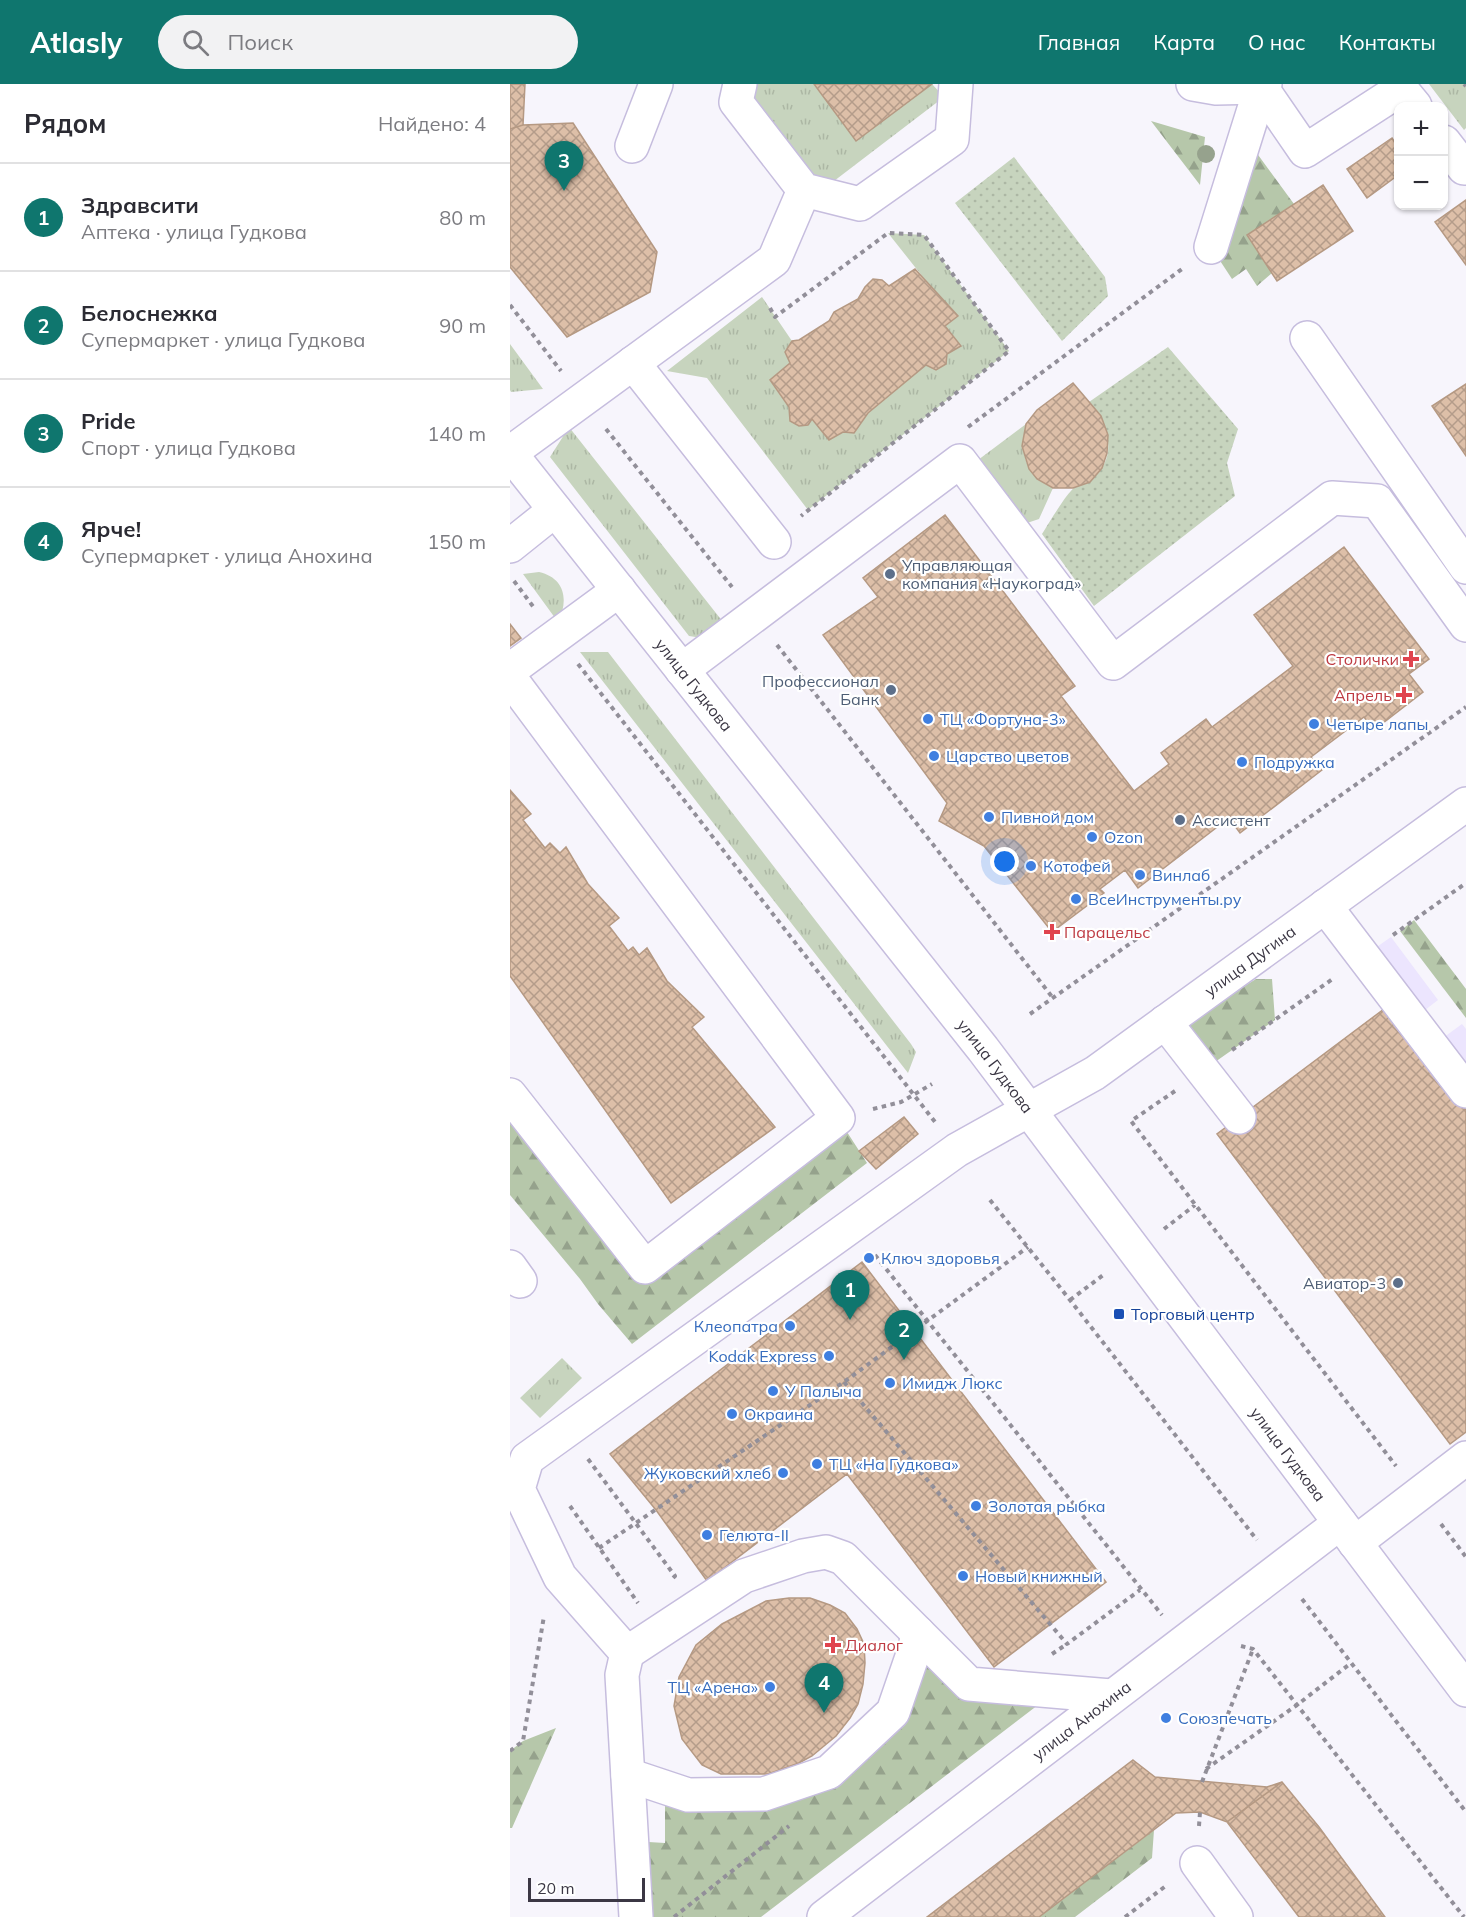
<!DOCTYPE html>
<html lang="ru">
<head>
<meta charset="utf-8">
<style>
  :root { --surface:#fff; --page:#f2f2f3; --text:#2b2b33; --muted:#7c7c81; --line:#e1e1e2; --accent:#0f766e }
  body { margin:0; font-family:Mulish,sans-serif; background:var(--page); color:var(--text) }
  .controls { position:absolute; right:18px; top:18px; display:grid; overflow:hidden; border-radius:12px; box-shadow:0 2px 4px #0004 }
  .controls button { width:54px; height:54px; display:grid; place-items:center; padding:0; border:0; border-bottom:2px solid var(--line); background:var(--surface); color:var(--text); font:30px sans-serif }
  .scale { position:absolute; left:18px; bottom:15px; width:117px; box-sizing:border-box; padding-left:6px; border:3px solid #3b3744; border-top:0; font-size:16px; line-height:21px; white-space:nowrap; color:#3b3744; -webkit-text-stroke:4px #fff; paint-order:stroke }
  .you { position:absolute; left:495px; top:778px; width:21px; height:21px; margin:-15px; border:4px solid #fff; border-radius:50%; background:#1a73e8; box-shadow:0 0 0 9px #1a73e833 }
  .badge { display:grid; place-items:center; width:39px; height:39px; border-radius:50%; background:var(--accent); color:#fff; font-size:20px; font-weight:700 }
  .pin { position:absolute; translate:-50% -50px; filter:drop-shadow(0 2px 3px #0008) }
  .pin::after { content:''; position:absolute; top:32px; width:21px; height:18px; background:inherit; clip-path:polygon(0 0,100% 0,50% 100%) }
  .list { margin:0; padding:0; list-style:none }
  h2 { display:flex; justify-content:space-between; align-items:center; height:78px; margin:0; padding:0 24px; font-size:26px }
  h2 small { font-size:20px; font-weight:400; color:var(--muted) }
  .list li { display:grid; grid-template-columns:39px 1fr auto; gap:18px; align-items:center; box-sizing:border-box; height:108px; padding:0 24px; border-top:2px solid var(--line) }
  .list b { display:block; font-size:22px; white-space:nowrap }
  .list p { margin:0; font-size:20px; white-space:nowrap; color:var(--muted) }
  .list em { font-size:20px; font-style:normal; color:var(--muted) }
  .icon { flex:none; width:33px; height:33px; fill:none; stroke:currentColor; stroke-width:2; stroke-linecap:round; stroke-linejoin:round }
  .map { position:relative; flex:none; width:956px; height:1833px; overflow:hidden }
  header { display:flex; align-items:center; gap:36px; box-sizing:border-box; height:84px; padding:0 30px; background:var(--accent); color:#fff }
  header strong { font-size:28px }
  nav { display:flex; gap:33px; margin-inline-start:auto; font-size:21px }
  .search { width:420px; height:54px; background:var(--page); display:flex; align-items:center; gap:15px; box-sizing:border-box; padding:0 21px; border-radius:33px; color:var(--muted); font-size:22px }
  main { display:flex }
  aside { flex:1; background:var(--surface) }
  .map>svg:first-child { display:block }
</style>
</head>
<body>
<header>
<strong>Atlasly</strong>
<div class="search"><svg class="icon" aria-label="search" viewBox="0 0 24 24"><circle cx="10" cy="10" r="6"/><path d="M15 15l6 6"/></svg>Поиск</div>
<nav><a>Главная</a><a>Карта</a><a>О нас</a><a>Контакты</a></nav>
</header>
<main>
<aside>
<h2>Рядом<small>Найдено: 4</small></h2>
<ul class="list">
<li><span class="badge">1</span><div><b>Здравсити</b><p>Аптека · улица Гудкова</p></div><em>80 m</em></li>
<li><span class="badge">2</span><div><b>Белоснежка</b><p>Супермаркет · улица Гудкова</p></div><em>90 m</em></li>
<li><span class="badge">3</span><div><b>Pride</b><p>Спорт · улица Гудкова</p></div><em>140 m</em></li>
<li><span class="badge">4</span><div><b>Ярче!</b><p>Супермаркет · улица Анохина</p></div><em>150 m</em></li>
</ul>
</aside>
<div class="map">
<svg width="956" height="1833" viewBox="0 0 956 1833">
  <defs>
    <pattern id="grass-tufts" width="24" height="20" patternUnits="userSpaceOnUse" patternTransform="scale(1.5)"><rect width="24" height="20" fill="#c7d4be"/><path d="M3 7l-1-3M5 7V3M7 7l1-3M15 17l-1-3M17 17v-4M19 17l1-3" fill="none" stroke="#acb7a4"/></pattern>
    <pattern id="forest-firs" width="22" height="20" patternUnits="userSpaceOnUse" patternTransform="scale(1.5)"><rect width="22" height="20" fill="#b6c7aa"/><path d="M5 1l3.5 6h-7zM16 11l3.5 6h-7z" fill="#95a28c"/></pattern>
    <pattern id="park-dots" width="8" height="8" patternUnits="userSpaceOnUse" patternTransform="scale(1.5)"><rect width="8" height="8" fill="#c7d4be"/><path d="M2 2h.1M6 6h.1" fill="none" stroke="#acb7a4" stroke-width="1.8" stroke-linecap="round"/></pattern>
    <pattern id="building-cross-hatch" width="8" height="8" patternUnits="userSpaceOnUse" patternTransform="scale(1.5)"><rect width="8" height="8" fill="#ddbfa8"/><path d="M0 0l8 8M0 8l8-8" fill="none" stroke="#b49c8a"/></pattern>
  </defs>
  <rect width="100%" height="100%" fill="#f7f5fc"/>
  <path fill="#ece5fe" d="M 881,853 L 928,916 L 902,936 L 854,872 Z
    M 952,940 L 956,945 L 956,1007 L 922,962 Z"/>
  <path fill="url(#grass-tufts)" d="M 230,0 L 304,0 L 346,56 L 422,0 L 434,13 L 307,110 Z
    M 919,0 L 954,0 L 956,2 L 956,44 L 954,46 Z
    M 378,149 L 414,151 L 499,267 L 298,426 L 197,294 L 157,287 L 252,213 L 282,257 L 275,268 L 280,279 L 260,296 L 279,323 L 281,337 L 289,342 L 298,341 L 302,335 L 333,348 L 344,349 L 358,329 L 416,281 L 426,286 L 437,270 L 450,262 L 435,242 L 424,207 Z
    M 0,260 L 33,305 L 1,308 L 0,306 Z
    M 516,340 C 511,372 513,387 543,404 L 529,435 L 514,440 L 468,376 Z
    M 59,343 L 217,543 L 199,555 L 179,552 L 40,373 Z
    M 29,488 C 55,494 59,516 48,538 L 13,490 Z
    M 70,568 L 98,568 L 401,960 L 406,968 L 398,989 Z
    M 52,1274 L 72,1294 L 30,1334 L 10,1314 Z"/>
  <path fill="url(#forest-firs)" d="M 641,37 L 695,53 L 690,101 Z
    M 735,53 L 784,120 L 762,189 L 747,202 L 736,185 L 722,195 L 701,163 Z
    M 904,836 L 956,905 L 956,934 L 890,847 Z
    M 746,895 L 762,895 L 765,936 L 705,978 L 674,939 Z
    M 0,1019 L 135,1183 L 328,1034 L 357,1079 L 122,1260 L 88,1220 L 70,1195 L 0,1111 Z
    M 405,1564 L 459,1600 L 545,1608 L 251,1833 L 126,1833 L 122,1757 L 155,1759 L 155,1703 L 254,1710 L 383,1628 Z
    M 46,1644 L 2,1744 L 0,1744 L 0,1667 L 13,1657 Z
    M 644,1746 L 642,1774 L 565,1833 L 529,1833 Z"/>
  <path fill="url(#park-dots)" d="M 504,73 L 595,193 L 598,212 L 552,257 L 445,119 Z
    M 658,263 L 728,345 L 717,379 L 725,412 L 584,522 L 532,450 C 539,439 556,410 564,404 C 569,400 576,400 581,396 C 609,373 599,342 579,318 Z"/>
  <path fill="url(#building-cross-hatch)" stroke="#b59983" stroke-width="1.5" d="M 0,0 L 15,0 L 13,41 L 0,45 Z
    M 304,0 L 422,0 L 346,57 Z
    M 63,39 L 147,168 L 140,208 L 57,253 L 0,183 L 0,45 L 13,41 Z
    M 882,54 L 888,64 L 888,91 L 857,114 L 837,85 Z
    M 813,101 L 843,147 L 767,197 L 737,151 Z
    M 956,116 L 956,181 L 925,138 Z
    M 405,185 L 448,232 L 435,242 L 451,262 L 437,270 L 436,280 L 426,286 L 416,281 L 358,329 L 344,349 L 333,348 L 319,356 L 302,335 L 298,341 L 289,342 L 280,337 L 279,323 L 260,296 L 280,279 L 275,268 L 282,257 L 289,256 L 319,237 L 324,228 L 348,215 L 355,203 L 363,195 L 372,196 L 379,202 Z
    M 563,299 L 591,332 L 598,351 L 597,369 L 592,384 L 580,398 L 563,404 L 543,404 L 527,395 L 519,385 L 512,362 L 516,340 L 527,326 Z
    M 956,300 L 956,372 L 922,322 Z
    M 435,431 L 565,602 L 551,612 L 624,707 L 659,680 L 651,669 L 696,635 L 702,643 L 783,582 L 744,531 L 834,463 L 919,575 L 899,590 L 913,608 L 864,646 L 854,633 L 801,673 L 812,686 L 730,749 L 719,734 L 628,804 L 615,786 L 590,805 L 594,809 L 542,848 L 474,762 L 429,737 L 437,719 L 313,551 L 368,513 L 353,494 Z
    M 0,540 L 11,554 L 0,562 Z
    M 0,706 L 21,730 L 13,736 L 35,764 L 40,759 L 50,769 L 56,763 L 78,800 L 109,834 L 99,842 L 118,867 L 123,863 L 129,871 L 137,864 L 157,897 L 194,933 L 182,943 L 265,1043 L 161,1119 L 0,892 Z
    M 878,922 L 956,1026 L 956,1348 L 940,1360 L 707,1050 Z
    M 394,1033 L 408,1050 L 366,1085 L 349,1067 Z
    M 352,1178 L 596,1498 L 484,1583 L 337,1390 L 197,1497 L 146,1426 L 100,1370 Z
    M 279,1514 L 300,1514 L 320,1521 L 335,1529 L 347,1545 L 354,1560 L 355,1579 L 353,1600 L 348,1620 L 340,1634 L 326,1652 L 302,1672 L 289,1679 L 258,1690 L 211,1690 L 192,1681 L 172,1655 L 164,1622 L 169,1593 L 186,1561 L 212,1540 L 256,1517 Z
    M 623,1676 L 645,1693 L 757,1703 L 772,1698 L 717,1738 L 690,1728 L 666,1729 L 529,1833 L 417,1833 Z
    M 772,1698 L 809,1743 L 875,1833 L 789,1833 L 717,1738 Z"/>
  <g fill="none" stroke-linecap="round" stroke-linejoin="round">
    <defs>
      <g id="minor">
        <path d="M 230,0 L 226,18 L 294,106 L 350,120 L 442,55 L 446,0"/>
        <path d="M 683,0 L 706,4 L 751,3 L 795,67 L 891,5 L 905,22"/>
        <path d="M 934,58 L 954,84 L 956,83"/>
        <path d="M 122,62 L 146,0"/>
        <path d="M 701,163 L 751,3 L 755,0"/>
        <path d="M 797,254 L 956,483"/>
        <path d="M 123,279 L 264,458"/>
        <path id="s1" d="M 0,369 L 473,965 L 956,1606"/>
        <path d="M 0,369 L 264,176 L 294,106"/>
        <path d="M 0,462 L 45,426"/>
        <path d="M 0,586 L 109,506"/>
        <path d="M 172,586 L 450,377 L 603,579 L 822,414 L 867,417 L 956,541"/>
        <path d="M 0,594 L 328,1034 L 135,1183 L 0,1011"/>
        <path d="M 815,822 L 956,1007"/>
        <path d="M 655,938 L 729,1033"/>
        <path d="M 0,1183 L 10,1197"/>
        <path d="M 845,1459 L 956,1374"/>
        <path d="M 117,1569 L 234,1492 L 293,1472 L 316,1468 L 333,1474 L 459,1600 L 601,1612"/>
        <path d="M 118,1691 L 178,1711 L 254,1710 L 319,1688 L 383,1628 L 405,1564 L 408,1549"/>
        <path d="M 687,1779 L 726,1833"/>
        <path id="s2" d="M 126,1833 L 112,1591 L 117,1569 L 50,1493 L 8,1405 L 17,1375 L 447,1066 L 585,989 L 956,720"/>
        <path id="s3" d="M 314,1833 L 830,1439"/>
      </g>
    </defs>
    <use href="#minor" stroke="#c6bdde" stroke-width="36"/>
    <path stroke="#928f99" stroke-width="4" stroke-dasharray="4.5 4.5" stroke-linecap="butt" d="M 954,0 L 956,2
      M 0,221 L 51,287
      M 260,224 L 265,233 L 378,149 L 414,151 L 499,267 L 291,432
      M 458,343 L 672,185
      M 96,345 L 222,503
      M 4,497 L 25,525
      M 267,561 L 543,914
      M 68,580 L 425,1038
      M 883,851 L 956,799
      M 520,930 L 956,623
      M 722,966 L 824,894
      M 665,1007 L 621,1037 L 886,1382
      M 363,1025 L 391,1018 L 422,1000
      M 480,1116 L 560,1216 L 747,1456
      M 654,1145 L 685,1121
      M 365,1171 L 652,1531
      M 560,1216 L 596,1189
      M 334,1298 L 557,1560 L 630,1506
      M 78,1375 L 165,1492 L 163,1494
      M 60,1422 L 128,1519
      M 931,1440 L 956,1473
      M 89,1464 L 334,1298 L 518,1163
      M 792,1515 L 956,1728
      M 731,1562 L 743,1565 L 954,1833
      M 542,1570 L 557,1560
      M 0,1667 L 13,1657 L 34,1532
      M 696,1685 L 787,1621 L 841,1579
      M 692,1698 L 743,1565
      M 689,1742 L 690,1728
      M 164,1833 L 279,1742
      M 615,1833 L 657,1801"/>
    <use href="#minor" stroke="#fff" stroke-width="33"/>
  </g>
  <circle fill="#96a28d" cx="696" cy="70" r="9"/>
  <g fill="#5c6f8a" stroke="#fff" stroke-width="2">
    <circle cx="380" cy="490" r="6"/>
    <circle cx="381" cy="606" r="6"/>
    <circle cx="670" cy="736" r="6"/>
    <circle cx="888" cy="1199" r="6"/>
  </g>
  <g fill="#e0444e" stroke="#fff" stroke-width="2">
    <path d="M898 566h6v6h6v6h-6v6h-6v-6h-6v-6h6z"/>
    <path d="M891 602h6v6h6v6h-6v6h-6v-6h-6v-6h6z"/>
    <path d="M539 839h6v6h6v6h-6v6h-6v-6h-6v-6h6z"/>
    <path d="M320 1552h6v6h6v6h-6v6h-6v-6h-6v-6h6z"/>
  </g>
  <g fill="#3f7fe0" stroke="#fff" stroke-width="2">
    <circle cx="418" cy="635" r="6"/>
    <circle cx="804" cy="640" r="6"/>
    <circle cx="424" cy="672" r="6"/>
    <circle cx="732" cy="678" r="6"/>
    <circle cx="479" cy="733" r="6"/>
    <circle cx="582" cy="753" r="6"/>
    <circle cx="521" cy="782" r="6"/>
    <circle cx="630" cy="791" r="6"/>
    <circle cx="566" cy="815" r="6"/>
    <circle cx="359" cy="1174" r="6"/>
    <circle cx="280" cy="1242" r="6"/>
    <circle cx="319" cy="1272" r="6"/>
    <circle cx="380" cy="1299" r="6"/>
    <circle cx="263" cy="1307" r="6"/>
    <circle cx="222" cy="1330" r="6"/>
    <circle cx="307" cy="1380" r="6"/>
    <circle cx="273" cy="1389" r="6"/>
    <circle cx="466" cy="1422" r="6"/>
    <circle cx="197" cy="1451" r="6"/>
    <circle cx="453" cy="1492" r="6"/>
    <circle cx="260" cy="1603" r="6"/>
    <circle cx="656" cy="1634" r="6"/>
  </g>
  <rect fill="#1a4fb4" stroke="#fff" stroke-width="2" x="603" y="1224" width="12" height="12" rx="3"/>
  <g text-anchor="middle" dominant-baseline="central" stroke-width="4.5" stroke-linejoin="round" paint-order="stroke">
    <g font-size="16" fill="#4e5e75" stroke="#fff" text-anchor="start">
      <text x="392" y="481">Управляющая<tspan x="392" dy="18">компания «Наукоград»</tspan></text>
      <text x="369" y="597" text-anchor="end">Профессионал<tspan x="369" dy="18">Банк</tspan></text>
      <text x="682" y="736">Ассистент</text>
      <text x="876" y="1199" text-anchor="end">Авиатор-3</text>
    </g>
    <g font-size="16" fill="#be3a42" stroke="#fff" text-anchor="end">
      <text x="889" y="575">Столички</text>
      <text x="882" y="611">Апрель</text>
      <text x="554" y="848" text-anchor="start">Парацельс</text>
      <text x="335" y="1561" text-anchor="start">Диалог</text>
    </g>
    <g font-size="16" fill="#3b3744" stroke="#fff">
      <text stroke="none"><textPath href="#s1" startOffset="296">улица Гудкова</textPath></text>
      <text stroke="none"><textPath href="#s2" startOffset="1374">улица Дугина</textPath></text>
      <text stroke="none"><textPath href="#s1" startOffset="782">улица Гудкова</textPath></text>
      <text stroke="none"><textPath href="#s1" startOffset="1268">улица Гудкова</textPath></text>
      <text stroke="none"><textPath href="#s3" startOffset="324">улица Анохина</textPath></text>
    </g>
    <g font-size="16" fill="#366cbe" stroke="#fff" text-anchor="start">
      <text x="430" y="635">ТЦ «Фортуна-3»</text>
      <text x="816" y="640">Четыре лапы</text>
      <text x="436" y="672">Царство цветов</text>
      <text x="744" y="678">Подружка</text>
      <text x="491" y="733">Пивной дом</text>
      <text x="594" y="753">Ozon</text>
      <text x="533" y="782">Котофей</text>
      <text x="642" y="791">Винлаб</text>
      <text x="578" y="815">ВсеИнструменты.ру</text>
      <text x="371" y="1174">Ключ здоровья</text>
      <text x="268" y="1242" text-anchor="end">Клеопатра</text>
      <text x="307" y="1272" text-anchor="end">Kodak Express</text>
      <text x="392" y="1299">Имидж Люкс</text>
      <text x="275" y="1307">У Палыча</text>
      <text x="234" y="1330">Окраина</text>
      <text x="319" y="1380">ТЦ «На Гудкова»</text>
      <text x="261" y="1389" text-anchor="end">Жуковский хлеб</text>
      <text x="478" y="1422">Золотая рыбка</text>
      <text x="209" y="1451">Гелюта-II</text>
      <text x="465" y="1492">Новый книжный</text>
      <text x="248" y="1603" text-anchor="end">ТЦ «Арена»</text>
      <text x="668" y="1634">Союзпечать</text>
    </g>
    <g font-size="16" fill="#164399" stroke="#fff" text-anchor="start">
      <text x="621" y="1230">Торговый центр</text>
    </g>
  </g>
</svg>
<div class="controls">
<button>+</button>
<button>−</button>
</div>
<div class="scale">20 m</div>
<div class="you"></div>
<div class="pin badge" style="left:340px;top:1236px">1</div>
<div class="pin badge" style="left:394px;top:1276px">2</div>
<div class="pin badge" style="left:54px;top:107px">3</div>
<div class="pin badge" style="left:314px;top:1629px">4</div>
</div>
</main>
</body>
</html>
